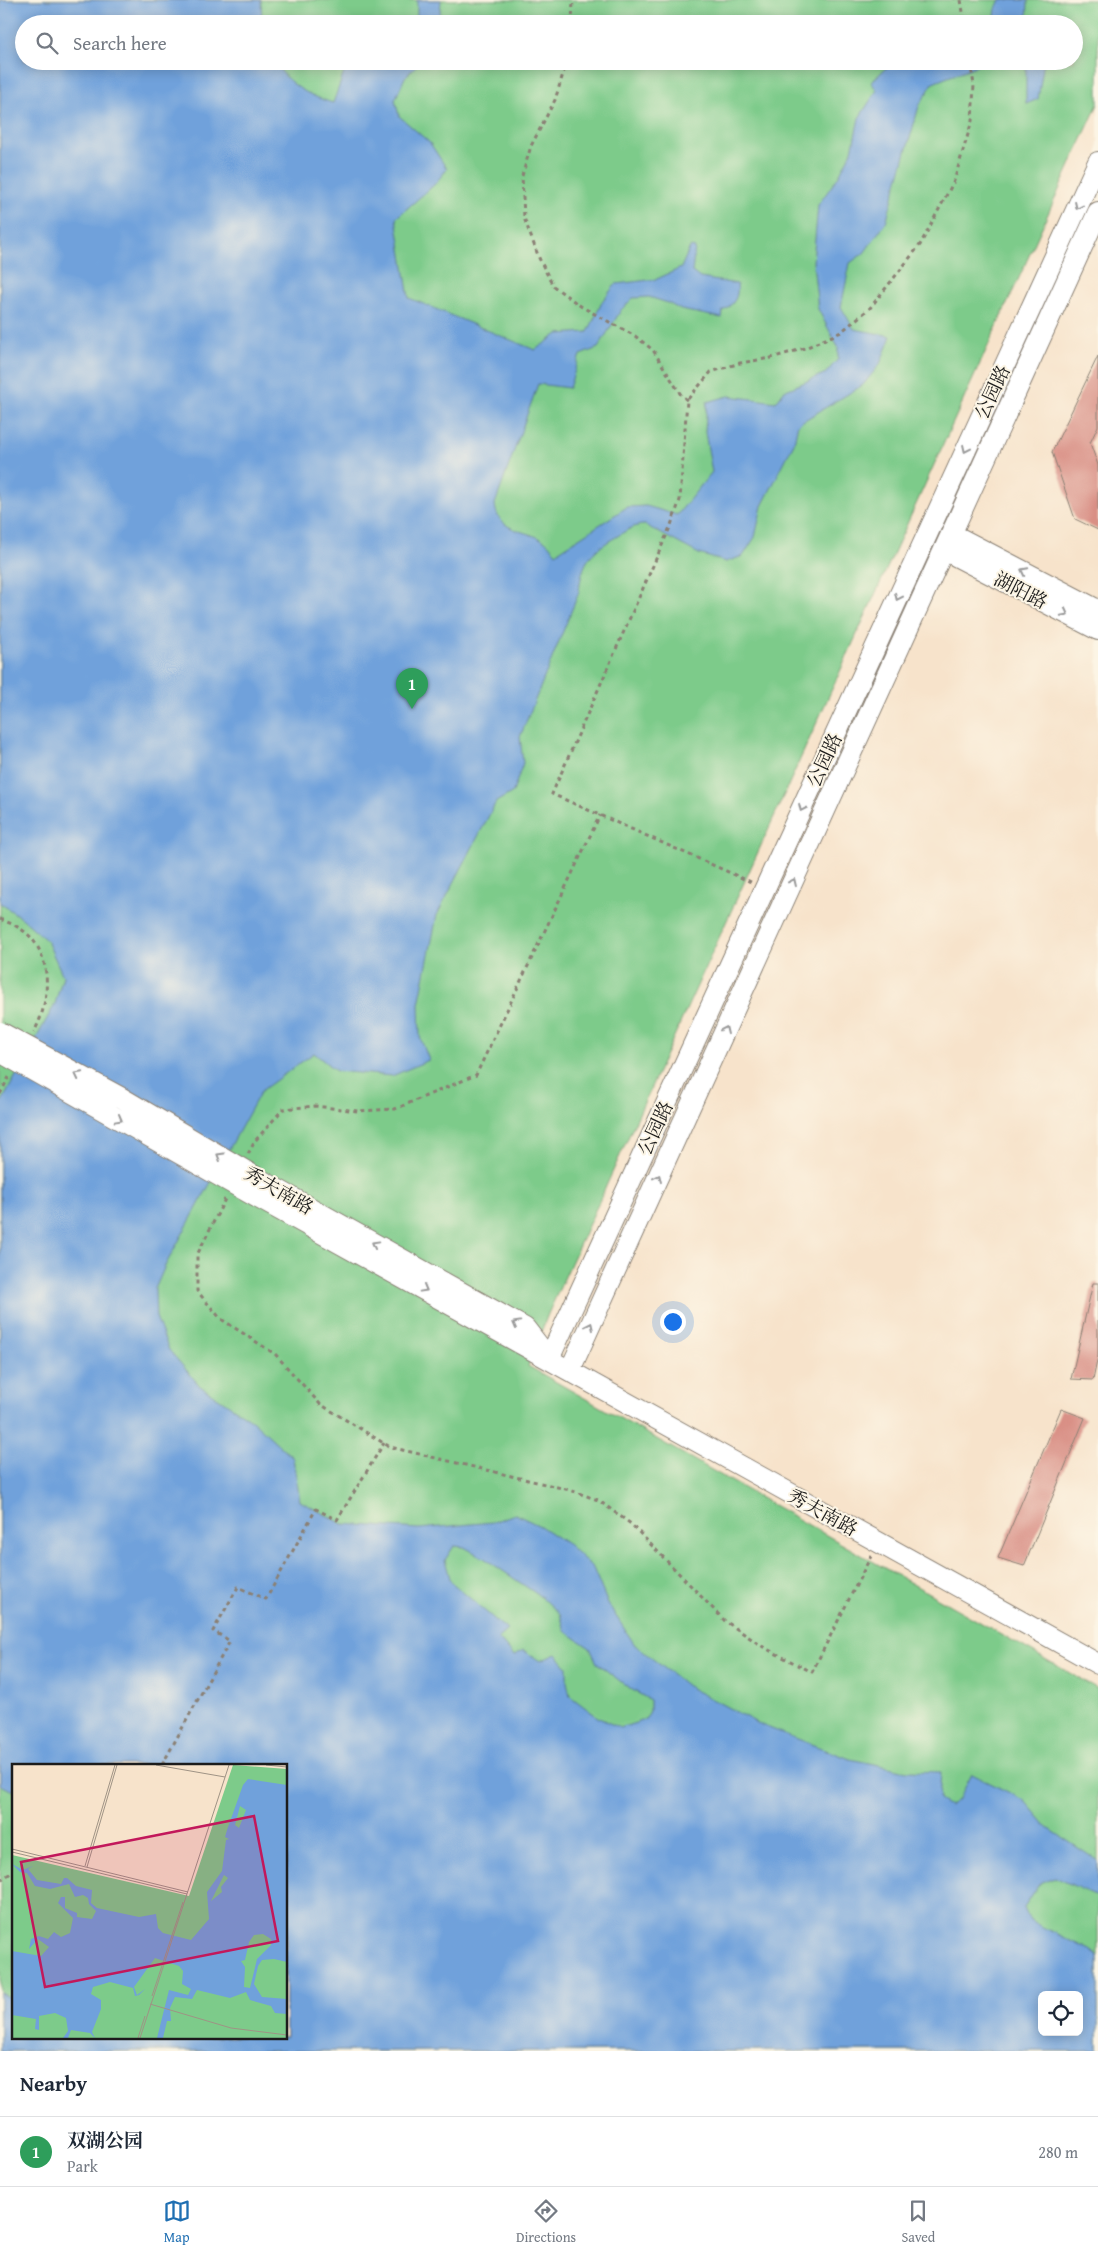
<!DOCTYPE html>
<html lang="en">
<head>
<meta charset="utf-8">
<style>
  :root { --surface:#fff; --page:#f2f2f3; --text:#1f2937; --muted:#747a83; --line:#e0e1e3; --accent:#1f6fb2 }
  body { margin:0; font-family:"Gentium Book Plus","Noto Serif SC",serif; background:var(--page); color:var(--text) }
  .controls { position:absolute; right:15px; bottom:15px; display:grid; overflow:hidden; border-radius:8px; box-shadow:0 2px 12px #0003 }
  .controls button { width:45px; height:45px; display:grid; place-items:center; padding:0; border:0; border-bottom:1px solid var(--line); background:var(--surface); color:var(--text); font:25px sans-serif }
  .you { position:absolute; left:672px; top:1321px; width:18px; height:18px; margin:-12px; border:4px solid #fff; border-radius:50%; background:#1a73e8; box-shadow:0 0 0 8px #1a73e833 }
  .badge { display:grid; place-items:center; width:32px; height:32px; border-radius:50%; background:var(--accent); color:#fff; font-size:16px; font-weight:700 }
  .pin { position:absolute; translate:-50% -41px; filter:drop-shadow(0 1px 2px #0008) }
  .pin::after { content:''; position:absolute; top:26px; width:18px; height:15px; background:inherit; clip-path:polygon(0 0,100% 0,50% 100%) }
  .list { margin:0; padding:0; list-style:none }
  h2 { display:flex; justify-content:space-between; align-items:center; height:65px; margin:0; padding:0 20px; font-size:21px }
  h2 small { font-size:16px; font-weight:400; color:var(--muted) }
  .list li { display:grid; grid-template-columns:32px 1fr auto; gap:15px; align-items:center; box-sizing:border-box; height:70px; padding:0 20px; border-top:1px solid var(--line) }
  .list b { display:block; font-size:19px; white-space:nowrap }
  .list p { margin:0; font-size:16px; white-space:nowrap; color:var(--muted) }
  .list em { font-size:16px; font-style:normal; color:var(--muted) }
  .icon { flex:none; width:28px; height:28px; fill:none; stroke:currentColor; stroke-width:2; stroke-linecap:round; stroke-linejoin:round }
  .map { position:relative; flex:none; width:1098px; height:2051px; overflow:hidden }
  .search { position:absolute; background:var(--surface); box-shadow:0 2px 12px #0003; left:15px; right:15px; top:15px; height:55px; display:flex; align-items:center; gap:12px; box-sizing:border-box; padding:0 18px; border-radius:28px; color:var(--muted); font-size:19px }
  .sheet { height:135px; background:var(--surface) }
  nav { display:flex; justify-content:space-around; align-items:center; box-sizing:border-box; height:70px; border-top:1px solid var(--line); background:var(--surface); font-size:14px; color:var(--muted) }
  nav a { display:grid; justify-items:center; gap:2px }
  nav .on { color:var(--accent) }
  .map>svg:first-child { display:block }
</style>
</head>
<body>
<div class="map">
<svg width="1098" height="2051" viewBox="0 0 1098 2051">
  <rect width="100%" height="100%" fill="#fcf5e5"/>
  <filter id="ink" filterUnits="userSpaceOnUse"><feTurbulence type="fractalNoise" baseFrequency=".02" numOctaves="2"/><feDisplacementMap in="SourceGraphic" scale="10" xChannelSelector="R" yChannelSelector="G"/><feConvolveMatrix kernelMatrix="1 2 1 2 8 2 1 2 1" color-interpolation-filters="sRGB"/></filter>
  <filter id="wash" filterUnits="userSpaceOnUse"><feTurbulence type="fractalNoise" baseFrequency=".0096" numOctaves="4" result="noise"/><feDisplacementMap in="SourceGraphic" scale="20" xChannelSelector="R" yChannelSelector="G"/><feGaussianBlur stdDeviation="1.12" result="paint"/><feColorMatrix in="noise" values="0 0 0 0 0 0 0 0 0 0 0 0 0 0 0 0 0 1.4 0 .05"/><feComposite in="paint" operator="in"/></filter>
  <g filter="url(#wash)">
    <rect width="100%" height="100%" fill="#f7e3cb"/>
    <path fill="#7dcb8a" stroke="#4c7453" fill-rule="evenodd" d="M 0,0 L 1098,0 L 1098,104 L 548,1314 L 528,1366 L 1098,1689 L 1098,2051 L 0,2051 ZM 24,24 L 1074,24 L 1074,61 L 24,61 ZM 14,1765 L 286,1765 L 286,2037 L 14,2037 ZM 1042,1995 L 1079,1995 L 1079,2032 L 1042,2032 Z"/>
    <path fill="#70a1db" stroke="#465e7c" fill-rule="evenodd" d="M 0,0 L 261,0 L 262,24 L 24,24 L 24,61 L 275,61 C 286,84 309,96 333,103 L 346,67 C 364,71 369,67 385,62 C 396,59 411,61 421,61 L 405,77 L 395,100 L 399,116 L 430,143 L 447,169 L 434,185 L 396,218 L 409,298 L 535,350 L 558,334 L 588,332 L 603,300 L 616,284 L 657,279 L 681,268 L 690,247 L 695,248 L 692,272 L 700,278 L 737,284 C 739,297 734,304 723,311 L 722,318 L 681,310 L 668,303 L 649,297 L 633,298 L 621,310 L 598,348 L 580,355 L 569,388 L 538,384 L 495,504 C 497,533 526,529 545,541 C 549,544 553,549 556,553 L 627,507 L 646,506 L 677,515 L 712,472 L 705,432 L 707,402 L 729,396 L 776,402 L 784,391 L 826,373 L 838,359 L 838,347 L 818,309 L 813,262 L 818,205 L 838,177 L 852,151 L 859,118 L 877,90 L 871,82 L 886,68 L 918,61 L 988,61 L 933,83 L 919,106 L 886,222 L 864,253 L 850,263 L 841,307 L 854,329 L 891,336 L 880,364 L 863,385 L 798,424 L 794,443 L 762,506 L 755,537 L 743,556 L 726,562 L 699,554 L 645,525 C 633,525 626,531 616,537 C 590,552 582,561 579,592 L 520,737 L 523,763 L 513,792 L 496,802 L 437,915 L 419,1004 L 420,1037 L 429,1060 L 392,1076 L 336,1071 L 314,1053 L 261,1091 L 165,1266 L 155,1289 L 156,1317 L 169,1350 L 200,1386 L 253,1421 L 293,1458 L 300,1501 L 343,1524 L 419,1529 L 493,1522 L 515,1514 L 540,1526 L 569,1545 L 593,1568 L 608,1604 L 635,1645 L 687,1686 L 761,1725 L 850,1759 L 907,1771 L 941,1772 L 939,1800 L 949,1806 L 959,1799 L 972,1774 L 1024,1800 L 1048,1828 L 1098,1861 L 1098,1897 L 1055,1877 L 1040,1883 L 1024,1907 L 1030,1921 L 1090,1950 L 1098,1956 L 1098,2051 L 0,2051 L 0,1993 L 8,1997 L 14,1996 L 14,2037 L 286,2037 L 286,1765 L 14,1765 L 14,1791 L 0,1785 L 0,1105 L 55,1004 L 63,976 L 47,941 L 23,919 L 0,903 ZM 454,1546 L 464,1547 L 484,1558 L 544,1599 L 560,1614 L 565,1631 L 590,1648 L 597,1663 L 629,1688 L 650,1700 L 650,1711 L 645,1720 L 620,1728 L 599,1718 L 570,1696 L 567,1682 L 567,1667 L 556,1654 L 540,1661 L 523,1650 L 514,1656 L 498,1638 L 507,1630 L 451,1582 L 445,1560 ZM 1042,1995 L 1079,1995 L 1079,2032 L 1042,2032 Z
      M 417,0 L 441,0 L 439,24 L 417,24 Z
      M 1000,0 L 1028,0 L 1027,24 L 994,24 L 996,8 Z
      M 1026,61 L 1044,61 L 1038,99 L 1026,104 Z"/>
    <g id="blocks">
      <path fill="#d98f85" d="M 1098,356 L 1098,426 L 1090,443 L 1098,465 L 1098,530 L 1075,519 L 1052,452 Z
        M 1093,1283 L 1098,1283 L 1098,1356 L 1093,1380 L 1071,1379 Z
        M 1061,1409 L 1085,1418 L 1024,1566 L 998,1558 Z"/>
    </g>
  </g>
  <g filter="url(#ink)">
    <use href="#blocks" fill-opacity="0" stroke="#8a8074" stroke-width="1"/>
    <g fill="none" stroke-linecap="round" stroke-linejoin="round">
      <defs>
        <path id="secondary" d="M 952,534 L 1098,610
          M 944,550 L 1098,630
          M 261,1180 L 525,1328 L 543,1351
          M 258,1198 L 1098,1664
          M 549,1359 L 1098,162
          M 570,1370 L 1098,212"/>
      </defs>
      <use href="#secondary" stroke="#8a8074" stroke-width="22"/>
      <path stroke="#8a8074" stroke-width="3" stroke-dasharray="4 4" stroke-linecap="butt" d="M 961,0 L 965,24
        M 572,24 L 573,0
        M 567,61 L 555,100 L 531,146 L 522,176 L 524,218 L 539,258 L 553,286 L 582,307 L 635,336 L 653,350 L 681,395 L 687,400
        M 751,882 L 552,794 L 671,525 L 680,500 L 687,400 L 711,372 L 740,363 L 771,358 L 805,348 L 841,332 L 870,308 L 920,245 L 954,181 L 972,121 L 974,85 L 970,61
        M 0,919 C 7,922 15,925 21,929 C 54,951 51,1001 34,1032
        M 0,1094 L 9,1077
        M 248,1154 L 255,1141 L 283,1109 L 315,1106 L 358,1111 L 395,1109 L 476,1075 L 600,815
        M 225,1199 L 197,1255 L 197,1291 L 221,1319 L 275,1354 L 320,1404 L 390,1447 L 570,1490 L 598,1500 L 631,1524 L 725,1621 L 765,1648 L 812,1672 L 871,1556
        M 162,1765 L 230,1641 L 213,1631 L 238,1587 L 266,1599 L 316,1509 L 337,1520 L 384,1443
        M 0,1878 L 2,1879 L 14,1871"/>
      <use href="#secondary" stroke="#fff" stroke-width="20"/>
      <defs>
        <path id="secondary-bridge" d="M 0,1032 L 122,1098 L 261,1180
          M 0,1052 L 258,1198"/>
      </defs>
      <use href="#secondary-bridge" stroke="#8a8074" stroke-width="22" stroke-linecap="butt"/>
      <use href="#secondary-bridge" stroke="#fff" stroke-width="20"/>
    </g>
    <defs><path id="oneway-chevron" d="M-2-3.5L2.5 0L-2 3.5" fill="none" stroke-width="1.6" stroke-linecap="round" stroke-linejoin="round" transform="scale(1.25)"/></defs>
    <g stroke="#999">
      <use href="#oneway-chevron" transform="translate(1078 206) rotate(115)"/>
      <use href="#oneway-chevron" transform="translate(966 449) rotate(115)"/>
      <use href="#oneway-chevron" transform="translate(1024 571) rotate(-153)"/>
      <use href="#oneway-chevron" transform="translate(898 597) rotate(115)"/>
      <use href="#oneway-chevron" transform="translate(1065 613) rotate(27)"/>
      <use href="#oneway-chevron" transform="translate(802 808) rotate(115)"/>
      <use href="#oneway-chevron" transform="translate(793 882) rotate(-65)"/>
      <use href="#oneway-chevron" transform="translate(725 1030) rotate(-65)"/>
      <use href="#oneway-chevron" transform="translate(78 1075) rotate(-153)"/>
      <use href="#oneway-chevron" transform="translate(119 1119) rotate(29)"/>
      <use href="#oneway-chevron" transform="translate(220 1156) rotate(-149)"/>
      <use href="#oneway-chevron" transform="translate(658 1178) rotate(-65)"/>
      <use href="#oneway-chevron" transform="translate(375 1244) rotate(-151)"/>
      <use href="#oneway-chevron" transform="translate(424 1289) rotate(29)"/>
      <use href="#oneway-chevron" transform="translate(516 1324) rotate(-151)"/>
      <use href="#oneway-chevron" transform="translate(590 1326) rotate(-65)"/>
    </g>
  </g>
  <g text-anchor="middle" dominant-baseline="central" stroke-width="4" stroke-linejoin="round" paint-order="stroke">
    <g font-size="19" fill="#1c1c1c" stroke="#fcf5e5">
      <text transform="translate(992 392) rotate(-65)">公园路</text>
      <text transform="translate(1021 590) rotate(27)">湖阳路</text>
      <text transform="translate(824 760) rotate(-65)">公园路</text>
      <text transform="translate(655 1128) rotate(-65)">公园路</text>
      <text transform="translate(279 1190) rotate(30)">秀夫南路</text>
      <text transform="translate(823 1512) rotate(29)">秀夫南路</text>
    </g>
  </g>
  <g transform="translate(12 1764)">
    <rect width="275" height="275" fill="#f7e3cb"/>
    <path d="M 221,1 L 275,5 L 275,274 L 0,274 L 0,91 L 177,132 Z" fill="#7dcb8a"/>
    <path d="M 236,15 L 275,21 L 275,198 L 262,195 L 250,196 L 246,202 L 242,220 L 250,233 L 275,235 L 275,250 L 263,249 L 259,242 L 238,236 L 234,228 L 218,234 L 185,226 L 180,235 L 163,233 L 158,244 L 159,257 L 155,257 L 151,274 L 145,274 L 157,226 L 176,231 L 179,225 L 170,220 L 171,207 L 167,202 L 143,194 L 122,223 L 125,231 L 133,225 L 127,231 L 123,232 L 121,224 L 98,218 L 81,223 L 79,230 L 89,236 L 89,245 L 80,268 L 83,274 L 78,269 L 59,266 L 56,274 L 51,274 L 56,267 L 54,254 L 43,249 L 27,252 L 27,266 L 23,265 L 24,255 L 0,251 L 0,187 L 29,192 L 37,183 L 26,175 L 17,185 L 19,175 L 27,172 L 36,175 L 42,168 L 49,173 L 58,169 L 61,154 L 46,139 L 49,133 L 53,133 L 53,144 L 65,149 L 65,153 L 80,155 L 84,147 L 77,140 L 76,134 L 71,131 L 63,133 L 57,120 L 38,125 L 23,122 L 15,109 L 8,108 L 0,100 L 11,106 L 21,102 L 16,105 L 25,116 L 49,120 L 52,114 L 55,114 L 64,122 L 80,126 L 79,139 L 85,144 L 127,153 L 144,150 L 146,164 L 151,169 L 179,176 L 197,155 L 195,128 L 210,107 L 214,76 L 217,75 L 213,73 L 215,66 L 231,21 ZM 228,42 L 234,46 L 227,64 L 223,61 ZM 212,111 L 216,114 L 209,123 L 210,128 L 199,137 ZM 251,170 L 259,175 L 259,181 L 245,195 L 238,224 L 232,223 L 233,203 L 229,197 L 233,196 L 237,178 L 242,171 Z" fill="#70a1db" fill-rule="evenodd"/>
    <path fill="none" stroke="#9f9385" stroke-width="1" d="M 144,1 L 213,13M 254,1 L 275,3M 0,85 L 176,128M 0,88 L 175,130M 73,102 L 103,1M 75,103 L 105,1M 140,232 L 171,138M 138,240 L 219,264 L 275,271M 126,274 L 133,252M 128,274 L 217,1"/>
    <path fill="#c2185b" fill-opacity="0.15" stroke="#c2185b" stroke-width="2.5" d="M 242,52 L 266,177 L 33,223 L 9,98 Z"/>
    <rect width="275" height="275" fill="none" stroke="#1c1c1c" stroke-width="2.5"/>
  </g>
</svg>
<div class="controls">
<button><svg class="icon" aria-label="locate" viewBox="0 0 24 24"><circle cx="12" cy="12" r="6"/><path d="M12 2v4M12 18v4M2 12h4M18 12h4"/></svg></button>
</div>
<div class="you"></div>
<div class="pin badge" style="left:412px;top:709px;background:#2e9e5b">1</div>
<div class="search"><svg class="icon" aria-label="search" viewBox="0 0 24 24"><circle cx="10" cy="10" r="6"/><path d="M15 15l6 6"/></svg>Search here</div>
</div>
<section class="sheet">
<h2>Nearby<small></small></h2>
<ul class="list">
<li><span class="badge" style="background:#2e9e5b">1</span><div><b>双湖公园</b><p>Park</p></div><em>280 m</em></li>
</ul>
</section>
<nav>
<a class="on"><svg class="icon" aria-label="map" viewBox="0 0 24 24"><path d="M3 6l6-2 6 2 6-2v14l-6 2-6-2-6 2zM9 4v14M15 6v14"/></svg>Map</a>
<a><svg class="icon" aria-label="directions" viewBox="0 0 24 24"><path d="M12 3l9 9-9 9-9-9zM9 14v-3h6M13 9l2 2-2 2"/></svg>Directions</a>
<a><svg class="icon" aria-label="saved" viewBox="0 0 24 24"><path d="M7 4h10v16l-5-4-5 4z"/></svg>Saved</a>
</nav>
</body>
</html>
